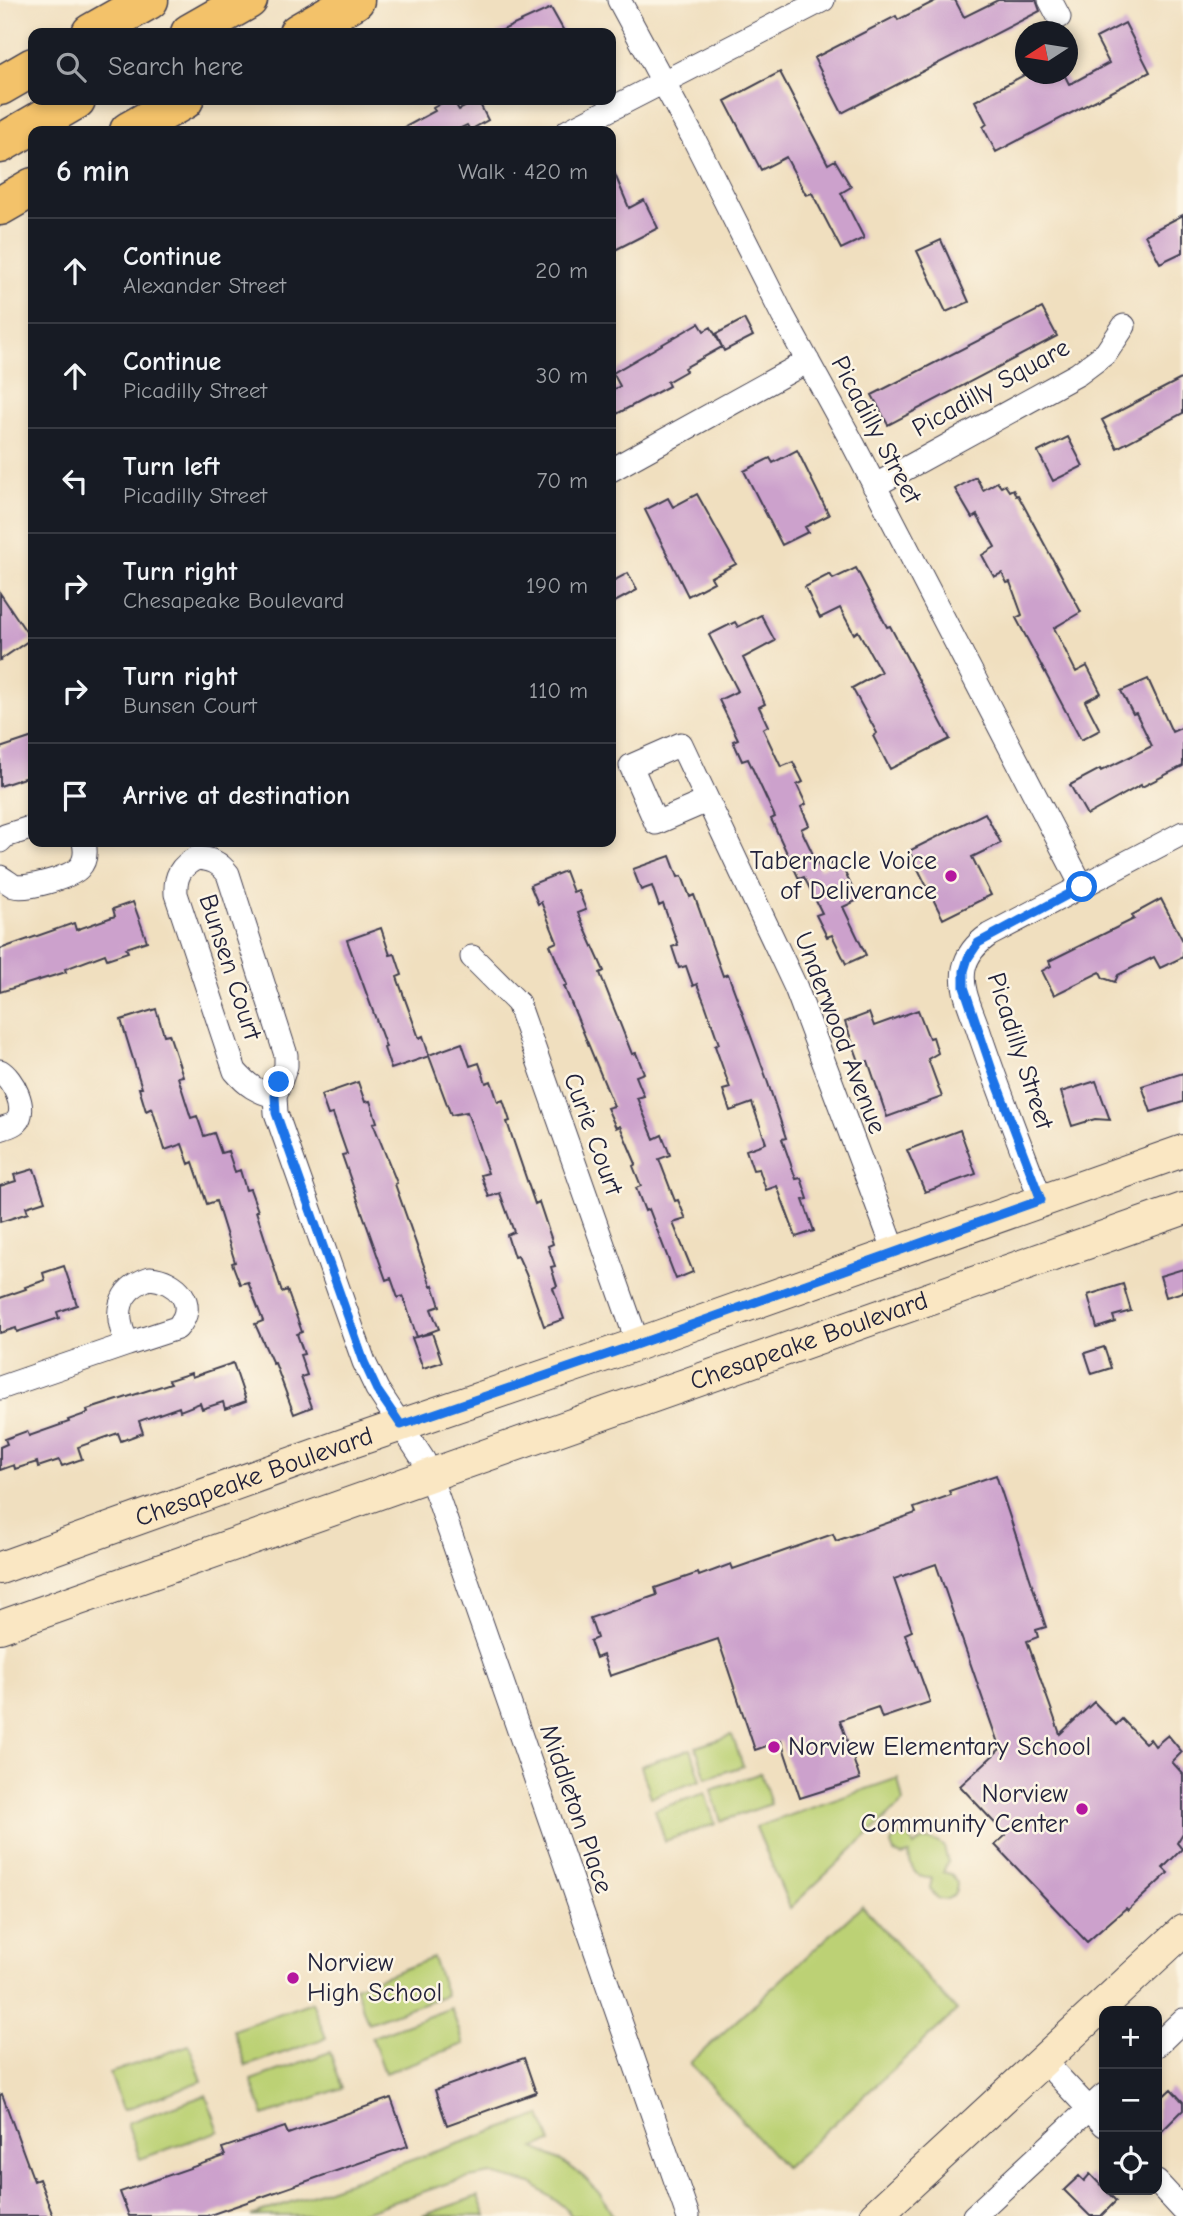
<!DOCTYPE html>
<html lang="en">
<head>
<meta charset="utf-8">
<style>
  :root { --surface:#171b24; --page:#242831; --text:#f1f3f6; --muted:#9ea1a6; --line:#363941 }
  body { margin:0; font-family:"Comic Neue",sans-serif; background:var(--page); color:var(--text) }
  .controls { position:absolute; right:21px; bottom:21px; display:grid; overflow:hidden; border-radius:14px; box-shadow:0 4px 10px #0003 }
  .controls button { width:63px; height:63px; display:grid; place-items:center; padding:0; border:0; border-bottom:2px solid var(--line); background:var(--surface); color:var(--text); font:35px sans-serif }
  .compass { position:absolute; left:1015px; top:21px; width:63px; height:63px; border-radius:50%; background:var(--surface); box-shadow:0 4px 10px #0003; rotate:258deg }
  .stop { position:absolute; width:21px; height:21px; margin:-16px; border:5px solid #1a73e8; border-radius:50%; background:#fff }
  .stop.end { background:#1a73e8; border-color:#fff; box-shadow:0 2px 7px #0008 }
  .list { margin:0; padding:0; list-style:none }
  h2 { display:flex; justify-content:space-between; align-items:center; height:91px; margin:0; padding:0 28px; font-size:30px }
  h2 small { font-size:23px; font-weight:400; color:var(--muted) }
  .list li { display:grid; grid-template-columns:46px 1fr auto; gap:21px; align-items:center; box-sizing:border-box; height:105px; padding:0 28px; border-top:2px solid var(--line) }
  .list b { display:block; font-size:26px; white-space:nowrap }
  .list p { margin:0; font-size:23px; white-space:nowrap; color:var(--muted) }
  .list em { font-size:23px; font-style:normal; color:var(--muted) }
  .icon { flex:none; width:38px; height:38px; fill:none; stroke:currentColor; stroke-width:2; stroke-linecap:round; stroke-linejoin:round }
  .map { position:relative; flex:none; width:1183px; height:2216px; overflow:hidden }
  .search { position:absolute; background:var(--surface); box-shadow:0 4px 10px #0003; left:28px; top:28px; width:588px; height:77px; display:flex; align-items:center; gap:18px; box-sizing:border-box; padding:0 24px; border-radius:14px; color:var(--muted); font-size:26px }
  .panel { position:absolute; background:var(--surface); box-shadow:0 4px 10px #0003; left:28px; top:126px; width:588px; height:721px; border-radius:14px }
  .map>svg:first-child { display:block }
</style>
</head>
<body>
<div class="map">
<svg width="1183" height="2216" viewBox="0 0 1183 2216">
  <rect width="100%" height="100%" fill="#fcf5e5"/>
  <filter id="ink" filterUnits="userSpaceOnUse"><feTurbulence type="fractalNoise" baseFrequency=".0143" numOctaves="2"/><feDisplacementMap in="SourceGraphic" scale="14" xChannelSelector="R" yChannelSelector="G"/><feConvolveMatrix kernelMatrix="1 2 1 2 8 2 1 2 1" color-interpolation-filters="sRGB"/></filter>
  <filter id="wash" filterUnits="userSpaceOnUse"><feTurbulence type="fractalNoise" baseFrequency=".00686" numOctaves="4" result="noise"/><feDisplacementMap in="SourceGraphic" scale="28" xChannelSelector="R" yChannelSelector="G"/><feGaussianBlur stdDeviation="1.57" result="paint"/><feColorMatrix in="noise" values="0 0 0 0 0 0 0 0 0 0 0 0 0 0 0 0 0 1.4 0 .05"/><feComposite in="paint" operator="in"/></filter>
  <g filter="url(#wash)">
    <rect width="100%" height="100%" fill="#f0dfbf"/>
    <path fill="#bcd174" stroke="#6f7a58" stroke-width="2" d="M 732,1735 L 743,1766 L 706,1778 L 696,1747 Z
      M 691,1749 L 701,1780 L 651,1797 L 641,1766 Z
      M 761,1773 L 771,1804 L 721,1821 L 711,1790 Z
      M 898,1778 L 903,1802 L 790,1908 L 756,1827 Z
      M 705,1793 L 715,1824 L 665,1841 L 655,1810 Z
      M 902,1834 L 910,1837 L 914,1846 C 924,1837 934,1838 944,1847 L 948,1862 L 943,1872 L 951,1874 L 957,1883 C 957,1901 938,1906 930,1889 L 932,1878 C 916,1879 910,1869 909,1854 L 902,1856 L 894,1853 L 891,1845 L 892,1841 Z
      M 862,1906 L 957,2011 L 785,2168 L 690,2063 Z
      M 433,1958 L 446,1995 L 368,2023 L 355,1987 Z
      M 312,2002 L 326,2038 L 246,2066 L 233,2030 Z
      M 451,2008 L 464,2044 L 385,2073 L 372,2037 Z
      M 189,2045 L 202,2081 L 123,2110 L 110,2073 Z
      M 330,2052 L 342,2088 L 264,2116 L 251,2080 Z
      M 206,2095 L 219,2131 L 140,2159 L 127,2123 Z
      M 541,2115 L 551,2142 L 534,2148 C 567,2161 598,2183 613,2216 L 571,2216 L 566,2208 L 532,2184 L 491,2174 L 458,2180 L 352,2216 L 251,2216 Z
      M 478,2196 L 486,2216 L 422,2216 Z"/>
    <g id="blocks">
      <path fill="#cca1cc" d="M 937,0 L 955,0 L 964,17 L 998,0 L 1036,0 L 1040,11 L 842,113 L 814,58 L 896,16 L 898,20 Z
        M 551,8 L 565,33 L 496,33 Z
        M 1125,23 L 1150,72 L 996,152 L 983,127 L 987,124 L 975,101 L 1026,74 L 1064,74 L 1069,84 L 1074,82 L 1109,63 L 1096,38 Z
        M 780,72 L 828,164 L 835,160 L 851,187 L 841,193 L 864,238 L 841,249 L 812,193 L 806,195 L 786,157 L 761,170 L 725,101 Z
        M 447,100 L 453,100 L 459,110 L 478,100 L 488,120 L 470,130 L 467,125 L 455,131 L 398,131 L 435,111 L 433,108 Z
        M 611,165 L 629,208 L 644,200 L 658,228 L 611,252 Z
        M 1183,215 L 1183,252 L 1160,263 L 1145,235 Z
        M 941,240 L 969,302 L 946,312 L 917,251 Z
        M 1042,308 L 1057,336 L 888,425 L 872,395 Z
        M 744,319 L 753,336 L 724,351 L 716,334 Z
        M 699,323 L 704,331 L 711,327 L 722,347 L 684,368 L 686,371 L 667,382 L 669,386 L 611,417 L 611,391 L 620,386 L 613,373 Z
        M 1183,378 L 1183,413 L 1117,448 L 1102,420 Z
        M 1068,437 L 1083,466 L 1053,481 L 1038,452 Z
        M 797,450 L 829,515 L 805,527 L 808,532 L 782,545 L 744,471 L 770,458 L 773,463 Z
        M 976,477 L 983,490 L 997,482 L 1001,487 L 1005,485 L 1009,491 L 1013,489 L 1016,496 L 1018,495 L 1081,612 L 1054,628 L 1076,672 L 1087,666 L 1101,693 L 1085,701 L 1100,730 L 1081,740 L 1016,618 L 1022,615 L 1010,582 L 1007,583 L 1002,573 L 994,577 L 982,555 L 995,547 L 977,515 L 972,518 L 955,489 Z
        M 697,494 L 736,564 L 711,577 L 714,582 L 688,596 L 645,510 L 668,498 L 673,507 Z
        M 856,568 L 887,627 L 890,626 L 950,739 L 890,769 L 873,736 L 877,733 L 852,688 L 881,672 L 858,631 L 854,634 L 840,608 L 820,618 L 805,587 L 830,574 L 833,579 Z
        M 628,573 L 637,590 L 611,604 L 611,582 Z
        M 0,593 L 31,639 L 0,660 Z
        M 761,615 L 775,641 L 743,658 L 765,704 L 759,707 L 768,726 L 763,729 L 781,767 L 793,762 L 803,782 L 797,785 L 806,804 L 801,807 L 809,825 L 801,829 L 820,869 L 839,860 L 858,900 L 843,907 L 866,955 L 846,964 L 832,935 L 827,937 L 816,915 L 822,913 L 804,877 L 799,879 L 771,819 L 775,817 L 748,759 L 742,761 L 733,741 L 738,739 L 719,700 L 738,691 L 709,635 L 735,622 L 738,627 Z
        M 1148,679 L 1172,732 L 1183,727 L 1183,766 L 1142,787 L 1141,785 L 1087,815 L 1070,785 L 1100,769 L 1101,771 L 1152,746 L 1136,713 L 1133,714 L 1121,691 Z
        M 33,737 L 33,775 L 0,786 L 0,748 Z
        M 985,813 L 1001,843 L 972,857 L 991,895 L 943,919 L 909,851 Z
        M 670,856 L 678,877 L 682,876 L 690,897 L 694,895 L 723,976 L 728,974 L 766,1077 L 786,1138 L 782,1139 L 796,1179 L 801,1178 L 808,1199 L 803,1200 L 814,1231 L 796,1237 L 777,1186 L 766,1190 L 759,1169 L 753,1170 L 746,1150 L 766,1143 L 752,1103 L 730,1111 L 723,1090 L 730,1088 L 715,1046 L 719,1044 L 705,1004 L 697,984 L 693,986 L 686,966 L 679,968 L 672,947 L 678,945 L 663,904 L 659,906 L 652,886 L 641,890 L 633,869 Z
        M 565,871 L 573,892 L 578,890 L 586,910 L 578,913 L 604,971 L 600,973 L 632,1054 L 636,1053 L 644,1073 L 636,1076 L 644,1096 L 637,1098 L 654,1139 L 662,1135 L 670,1155 L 659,1159 L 675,1201 L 678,1200 L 686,1219 L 673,1223 L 693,1272 L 676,1279 L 649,1209 L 645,1211 L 636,1188 L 641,1186 L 633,1166 L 636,1164 L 620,1126 L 616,1128 L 607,1108 L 614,1106 L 564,986 L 567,985 L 550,945 L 557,942 L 541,902 L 538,904 L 530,885 Z
        M 1161,899 L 1183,941 L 1183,957 L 1160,968 L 1154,957 L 1118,975 L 1115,982 L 1103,978 L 1100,972 L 1054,995 L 1042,971 L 1051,966 L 1049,961 L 1134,919 L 1132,915 Z
        M 133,902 L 147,941 L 126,948 L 128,952 L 107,959 L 105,954 L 65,969 L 66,972 L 0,992 L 0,949 L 74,923 L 76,930 L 115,916 L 113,909 Z
        M 381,928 L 390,955 L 395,954 L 402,975 L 397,977 L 419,1038 L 423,1036 L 429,1055 L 462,1043 L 470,1066 L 479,1063 L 486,1083 L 491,1081 L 498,1102 L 503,1100 L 510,1121 L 507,1122 L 535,1204 L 539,1202 L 553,1244 L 548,1246 L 555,1266 L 551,1267 L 557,1286 L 553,1288 L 564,1319 L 544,1326 L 526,1274 L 518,1256 L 514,1257 L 507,1235 L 514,1232 L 500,1193 L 489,1197 L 481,1175 L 488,1173 L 467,1112 L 451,1115 L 429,1056 L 391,1069 L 384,1048 L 386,1047 L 347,940 Z
        M 156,1009 L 164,1035 L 169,1034 L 183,1076 L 178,1077 L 191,1118 L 197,1116 L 204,1136 L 214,1133 L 221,1153 L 228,1151 L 235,1172 L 240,1170 L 246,1190 L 250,1189 L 258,1211 L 256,1211 L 282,1292 L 287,1290 L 302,1332 L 297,1334 L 304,1354 L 300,1355 L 307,1375 L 301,1377 L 312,1407 L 294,1414 L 275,1363 L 273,1364 L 255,1324 L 263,1321 L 248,1282 L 240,1284 L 232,1263 L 235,1262 L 216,1201 L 207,1204 L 193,1162 L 189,1164 L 182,1144 L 165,1150 L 152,1108 L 146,1111 L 139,1088 L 142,1088 L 121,1020 Z
        M 918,1010 L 929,1038 L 933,1037 L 938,1053 L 928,1059 L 942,1097 L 887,1117 L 868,1061 L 860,1064 L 845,1022 L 869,1013 L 874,1026 Z
        M 1183,1073 L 1183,1102 L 1151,1112 L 1142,1086 Z
        M 1096,1081 L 1110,1120 L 1095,1119 L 1072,1126 L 1061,1092 Z
        M 358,1082 L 365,1102 L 370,1101 L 377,1122 L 373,1123 L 397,1183 L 395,1184 L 431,1286 L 433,1285 L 440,1306 L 431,1309 L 439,1329 L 417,1337 L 403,1296 L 398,1298 L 391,1278 L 386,1280 L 342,1155 L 347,1154 L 333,1114 L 328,1115 L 321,1095 Z
        M 960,1130 L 976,1174 L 925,1192 L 907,1150 Z
        M 34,1169 L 45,1201 L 26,1207 L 28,1213 L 0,1222 L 0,1186 L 16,1181 L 14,1175 Z
        M 64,1266 L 77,1305 L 57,1312 L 59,1318 L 17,1332 L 16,1328 L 0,1333 L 0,1298 L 26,1289 L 25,1287 L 45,1280 L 43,1273 Z
        M 1183,1269 L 1183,1292 L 1166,1297 L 1160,1276 Z
        M 1123,1284 L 1131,1311 L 1113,1316 L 1115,1322 L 1097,1328 L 1088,1295 Z
        M 432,1333 L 442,1362 L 423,1368 L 412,1338 Z
        M 1104,1347 L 1111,1368 L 1092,1374 L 1085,1353 Z
        M 233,1363 L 246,1401 L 225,1409 L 223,1402 L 202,1409 L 200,1403 L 180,1411 L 179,1407 L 139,1421 L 143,1433 L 121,1441 L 118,1433 L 78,1447 L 82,1459 L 62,1466 L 59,1460 L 38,1467 L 37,1462 L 15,1469 L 14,1465 L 0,1470 L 0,1447 L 7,1444 L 5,1439 L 27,1431 L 29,1436 L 69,1422 L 68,1420 L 88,1413 L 87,1410 L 171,1383 L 169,1380 L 191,1373 L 192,1377 Z
        M 996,1475 L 1046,1627 L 1036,1630 L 1038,1637 L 1027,1641 L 1060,1734 L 1094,1702 L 1116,1725 L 1122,1719 L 1145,1743 L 1150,1739 L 1155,1746 L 1168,1735 L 1182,1752 L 1172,1762 L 1183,1774 L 1183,1833 L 1177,1843 L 1182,1849 L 1163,1868 L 1168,1873 L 1128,1910 L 1126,1908 L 1087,1942 L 995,1845 L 1006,1835 L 960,1786 L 1000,1749 L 936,1564 L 894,1579 L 912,1631 L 905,1634 L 930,1702 L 882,1718 L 878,1707 L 840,1720 L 860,1779 L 800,1798 L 781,1741 L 755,1750 L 718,1639 L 610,1676 L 603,1655 L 596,1658 L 590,1641 L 597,1638 L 590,1618 L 657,1595 L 655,1588 L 698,1573 L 699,1576 L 731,1564 L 733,1569 L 833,1534 L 836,1541 L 916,1513 L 914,1508 L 951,1495 L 949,1491 Z
        M 524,2058 L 536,2093 L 447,2125 L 435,2090 Z
        M 1171,2089 L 1183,2102 L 1183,2110 L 1157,2136 L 1157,2102 Z
        M 2,2094 L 34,2181 L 39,2179 L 53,2216 L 0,2216 L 0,2095 Z
        M 391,2098 L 408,2146 L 207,2216 L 129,2216 L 120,2192 L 225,2156 L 222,2148 L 285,2127 L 288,2134 Z
        M 1090,2174 L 1116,2201 L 1101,2216 L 1090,2216 L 1064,2190 L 1079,2176 L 1084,2181 Z"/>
    </g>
  </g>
  <g filter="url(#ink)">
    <use href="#blocks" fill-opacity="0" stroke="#413e4f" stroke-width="2"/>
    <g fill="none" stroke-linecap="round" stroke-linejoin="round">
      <defs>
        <path id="minor" d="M 619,0 L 695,141 L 783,316 L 851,440 L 1082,886
          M 1050,0 L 1059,17
          M 568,131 L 823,0
          M 611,470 L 808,361
          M 874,486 L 1078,374 L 1106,353 L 1124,326
          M 707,801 L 656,823 L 631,766 L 681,744 L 796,988 L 895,1252
          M 0,841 L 5,836 L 33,827
          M 197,858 C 211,859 219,862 228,874 L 286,1055 L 286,1066 L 275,1096 C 257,1092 247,1085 235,1071 L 176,894 C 175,877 180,866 197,858 Z
          M 0,877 C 4,879 10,884 14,886 C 26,890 71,877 79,868 C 86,861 86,851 84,842
          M 472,957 L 518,1003 L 638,1344
          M 0,1071 C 12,1078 29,1109 16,1122 C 12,1126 5,1127 0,1129
          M 275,1096 L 276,1113 L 364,1362 L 377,1389 L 423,1459 L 438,1498 L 688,2216
          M 1041,1200 C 1020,1144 998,1089 979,1032 C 973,1013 960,990 964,969 C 967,954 977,943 989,935 L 1183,833
          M 150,1278 C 176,1280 200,1304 177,1328 L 128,1344 C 113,1315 117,1289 150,1278 Z
          M 0,1388 L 128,1344
          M 1157,2045 L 1183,2020
          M 1044,2061 L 1104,2125
          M 1157,2182 L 1183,2210
          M 974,2216 L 1104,2095"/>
        <g id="secondary">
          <path id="s1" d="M 0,1568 L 346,1444 L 638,1344 L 1183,1151"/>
          <path id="s2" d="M 0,1627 L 1183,1209"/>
          <path d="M 875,2216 L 1183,1931"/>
        </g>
        <path id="motorway" d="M 91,33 L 149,0
          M 190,33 L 248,0
          M 298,33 L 355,0
          M 0,86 L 33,67
          M 129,131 L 184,100
          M 0,144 L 76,100
          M 0,206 L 33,187"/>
      </defs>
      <use href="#minor" stroke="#413e4f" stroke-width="25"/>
      <use href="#secondary" stroke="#413e4f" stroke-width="34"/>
      <use href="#motorway" stroke="#413e4f" stroke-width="41"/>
      <use href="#minor" stroke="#fff" stroke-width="23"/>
      <use href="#secondary" stroke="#fae7c3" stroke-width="32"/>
      <use href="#motorway" stroke="#f3c26a" stroke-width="38"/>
    </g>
  </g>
  <g fill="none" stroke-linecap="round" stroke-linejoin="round" filter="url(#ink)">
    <path stroke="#1a73e8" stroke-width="9" d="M 279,1082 L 275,1096 L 276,1113 L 364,1362 L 377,1390 L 401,1425 L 638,1344 L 1041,1200 L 994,1076 L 964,987 L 964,971 L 968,958 L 978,943 L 1082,887"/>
  </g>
  <g fill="#b5179e" stroke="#fcf5e5" stroke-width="2.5">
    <circle cx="951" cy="876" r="7"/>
    <circle cx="774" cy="1747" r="7"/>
    <circle cx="1082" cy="1809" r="7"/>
    <circle cx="293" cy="1978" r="7"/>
  </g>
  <g text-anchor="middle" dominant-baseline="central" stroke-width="5" stroke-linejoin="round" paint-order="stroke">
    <g font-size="26" fill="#22223b" stroke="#fcf5e5">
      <text transform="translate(991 388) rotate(-29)">Picadilly Square</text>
      <text transform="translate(876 430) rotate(62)">Picadilly Street</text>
      <text transform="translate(230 967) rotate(72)">Bunsen Court</text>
      <text transform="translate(840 1033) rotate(69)">Underwood Avenue</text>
      <text transform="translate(1020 1051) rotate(72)">Picadilly Street</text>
      <text transform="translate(593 1134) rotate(70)">Curie Court</text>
      <text stroke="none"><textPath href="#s2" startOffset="858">Chesapeake Boulevard</textPath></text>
      <text stroke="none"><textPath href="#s1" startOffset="270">Chesapeake Boulevard</textPath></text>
      <text transform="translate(576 1809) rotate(71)">Middleton Place</text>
    </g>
    <g font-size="26" fill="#22223b" stroke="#fcf5e5" text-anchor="end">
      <text x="937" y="861">Tabernacle Voice<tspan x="937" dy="30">of Deliverance</tspan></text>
      <text x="788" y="1747" text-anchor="start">Norview Elementary School</text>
      <text x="1068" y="1794">Norview<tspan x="1068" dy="30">Community Center</tspan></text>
      <text x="307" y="1963" text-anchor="start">Norview<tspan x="307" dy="30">High School</tspan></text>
    </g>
  </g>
</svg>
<div class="controls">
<button>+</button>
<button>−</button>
<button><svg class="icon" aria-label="locate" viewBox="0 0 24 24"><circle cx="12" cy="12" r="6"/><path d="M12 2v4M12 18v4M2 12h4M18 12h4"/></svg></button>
</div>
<svg class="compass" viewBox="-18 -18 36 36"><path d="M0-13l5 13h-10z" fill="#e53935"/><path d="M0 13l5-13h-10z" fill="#9ea1a6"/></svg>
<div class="stop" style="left:1082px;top:887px"></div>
<div class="stop end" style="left:279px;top:1082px"></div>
<div class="search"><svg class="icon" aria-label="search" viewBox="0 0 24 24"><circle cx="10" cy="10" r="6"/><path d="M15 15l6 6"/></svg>Search here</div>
<section class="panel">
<h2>6 min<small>Walk · 420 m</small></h2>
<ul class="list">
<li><svg class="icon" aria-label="ahead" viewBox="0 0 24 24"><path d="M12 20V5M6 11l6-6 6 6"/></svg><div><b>Continue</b><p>Alexander Street</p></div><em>20 m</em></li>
<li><svg class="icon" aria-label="ahead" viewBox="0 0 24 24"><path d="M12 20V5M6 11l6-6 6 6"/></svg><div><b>Continue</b><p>Picadilly Street</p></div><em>30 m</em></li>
<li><svg class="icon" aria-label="left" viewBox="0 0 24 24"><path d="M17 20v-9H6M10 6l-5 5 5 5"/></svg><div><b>Turn left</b><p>Picadilly Street</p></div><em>70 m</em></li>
<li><svg class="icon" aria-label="right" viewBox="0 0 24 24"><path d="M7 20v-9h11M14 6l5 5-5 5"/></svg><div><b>Turn right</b><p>Chesapeake Boulevard</p></div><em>190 m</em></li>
<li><svg class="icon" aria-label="right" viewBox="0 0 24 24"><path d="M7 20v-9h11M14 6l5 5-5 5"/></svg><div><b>Turn right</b><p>Bunsen Court</p></div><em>110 m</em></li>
<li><svg class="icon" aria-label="arrive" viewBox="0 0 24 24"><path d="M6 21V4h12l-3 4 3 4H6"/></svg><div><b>Arrive at destination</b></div></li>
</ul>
</section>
</div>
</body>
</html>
